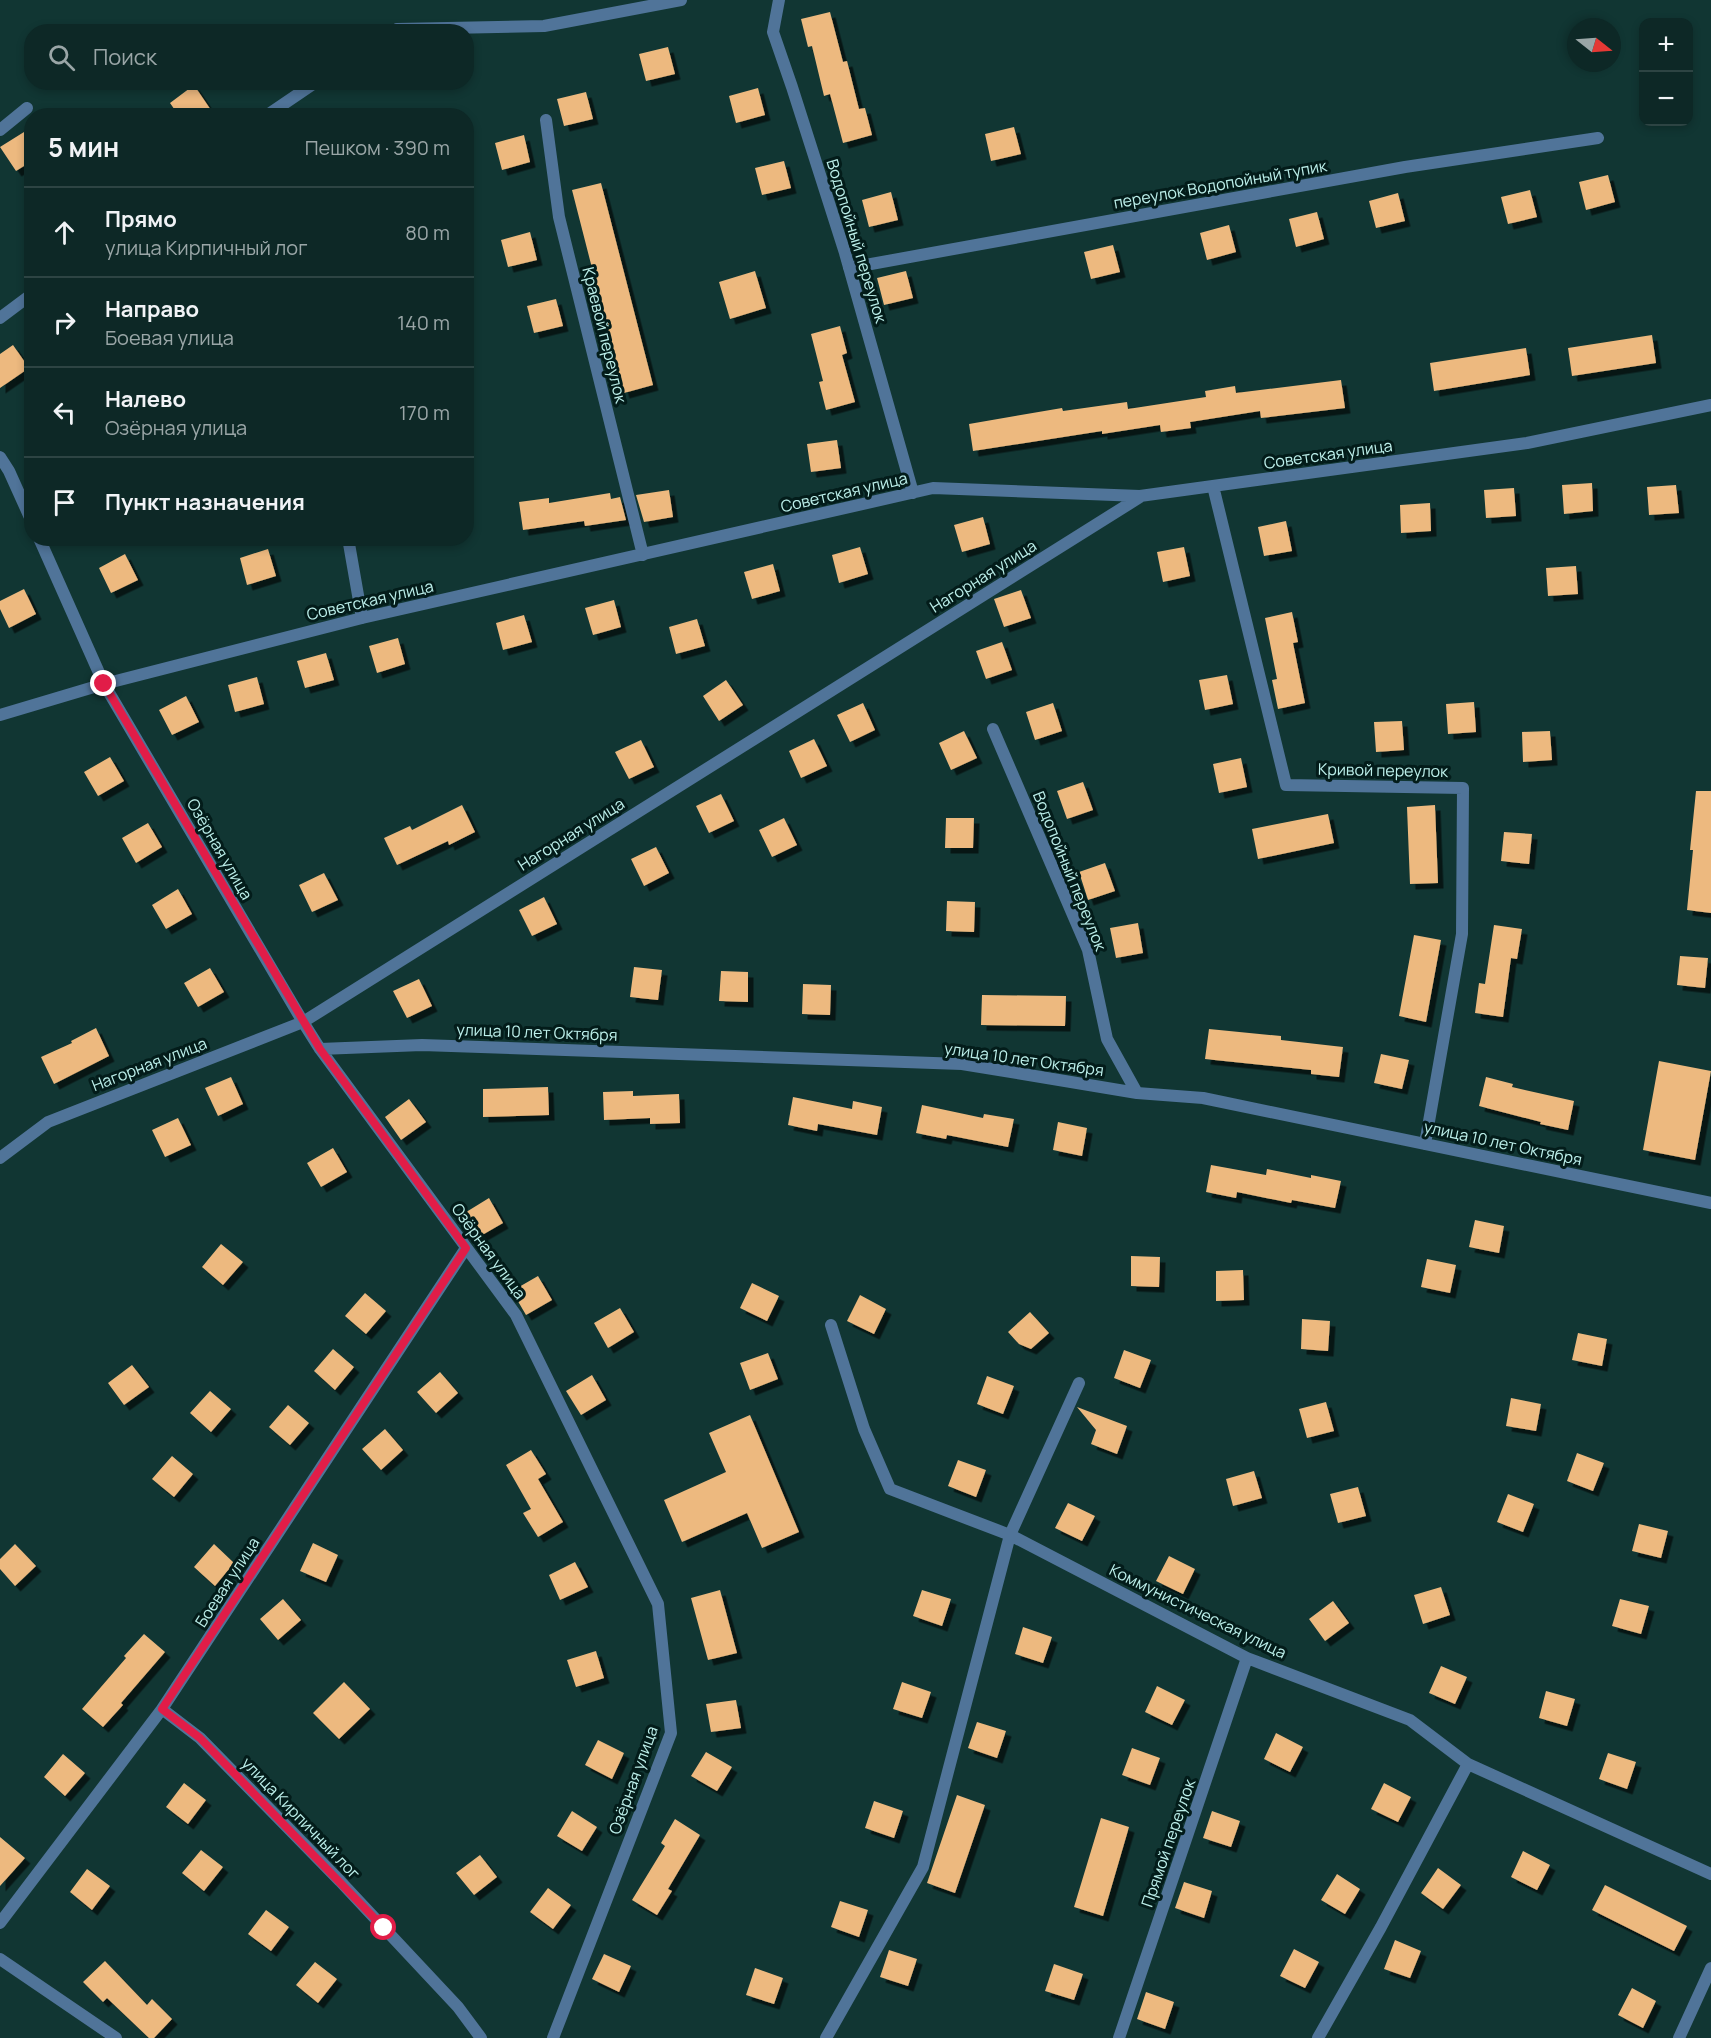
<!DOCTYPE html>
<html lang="ru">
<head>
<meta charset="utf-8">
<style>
  :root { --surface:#0d2826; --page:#1b3432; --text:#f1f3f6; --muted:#9aa6a7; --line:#2d4443 }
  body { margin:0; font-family:Manrope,sans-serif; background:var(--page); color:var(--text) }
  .controls { position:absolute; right:18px; top:18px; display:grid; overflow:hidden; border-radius:12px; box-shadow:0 3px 9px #0003 }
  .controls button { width:54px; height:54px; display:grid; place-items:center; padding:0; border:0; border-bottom:2px solid var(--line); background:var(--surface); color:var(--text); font:30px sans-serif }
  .compass { position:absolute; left:1567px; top:18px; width:54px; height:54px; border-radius:50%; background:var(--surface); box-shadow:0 3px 9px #0003; rotate:107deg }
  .stop { position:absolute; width:18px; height:18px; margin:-14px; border:4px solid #e11d48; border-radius:50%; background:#fff }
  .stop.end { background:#e11d48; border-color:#fff; box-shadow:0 2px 6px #0008 }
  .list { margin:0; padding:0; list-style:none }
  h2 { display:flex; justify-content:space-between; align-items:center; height:78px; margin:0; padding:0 24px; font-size:26px }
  h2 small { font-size:20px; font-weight:400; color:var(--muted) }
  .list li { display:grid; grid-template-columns:39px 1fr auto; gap:18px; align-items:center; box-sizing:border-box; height:90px; padding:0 24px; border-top:2px solid var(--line) }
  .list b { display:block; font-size:22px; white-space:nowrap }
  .list p { margin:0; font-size:20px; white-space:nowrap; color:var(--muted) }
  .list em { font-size:20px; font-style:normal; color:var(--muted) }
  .icon { flex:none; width:33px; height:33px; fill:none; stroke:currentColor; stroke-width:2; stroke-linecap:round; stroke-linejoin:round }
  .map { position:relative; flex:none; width:1711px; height:2038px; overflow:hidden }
  .search { position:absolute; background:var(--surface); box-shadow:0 3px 9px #0003; left:24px; top:24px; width:450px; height:66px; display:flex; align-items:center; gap:15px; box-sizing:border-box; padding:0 21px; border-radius:24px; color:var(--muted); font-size:22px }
  .panel { position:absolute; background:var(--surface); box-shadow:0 3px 9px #0003; left:24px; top:108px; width:450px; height:438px; border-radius:24px }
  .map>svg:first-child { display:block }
</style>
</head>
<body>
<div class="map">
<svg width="1711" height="2038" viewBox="0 0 1711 2038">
  <defs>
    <filter id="shadow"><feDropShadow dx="5.5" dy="5.5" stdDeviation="0" flood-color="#0009"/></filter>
  </defs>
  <rect width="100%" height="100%" fill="#113633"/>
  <path fill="#edb97f" filter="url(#shadow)" d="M 830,12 L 843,62 L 847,61 L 859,109 L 865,108 L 872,135 L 843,143 L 830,94 L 824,96 L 812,46 L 808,47 L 801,19 Z
    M 668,47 L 675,74 L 646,81 L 639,54 Z
    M 194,85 L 215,116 L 179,116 L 170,103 Z
    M 758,88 L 765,115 L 736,123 L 729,96 Z
    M 586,92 L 593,119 L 564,126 L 557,99 Z
    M 32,127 L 32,161 L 16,171 L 0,147 Z
    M 1014,127 L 1021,154 L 991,161 L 985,134 Z
    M 524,135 L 530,162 L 502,170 L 495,143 Z
    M 784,161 L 791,188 L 762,195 L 755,168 Z
    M 1608,175 L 1615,202 L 1586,210 L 1579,182 Z
    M 601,183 L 653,385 L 624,393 L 572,190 Z
    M 1530,190 L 1537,217 L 1508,224 L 1501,197 Z
    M 891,192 L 898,220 L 869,227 L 862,200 Z
    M 1398,193 L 1405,221 L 1376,228 L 1369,201 Z
    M 1317,212 L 1324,239 L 1296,247 L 1289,219 Z
    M 1229,225 L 1236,252 L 1207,260 L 1200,233 Z
    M 530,232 L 537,260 L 508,267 L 501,240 Z
    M 1113,245 L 1120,272 L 1091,279 L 1084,252 Z
    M 755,271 L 766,308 L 730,319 L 719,282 Z
    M 906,271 L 913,298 L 884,305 L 877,278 Z
    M 556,299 L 563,326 L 534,333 L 527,306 Z
    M 840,326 L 847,353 L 842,355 L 855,402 L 826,410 L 819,382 L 823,381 L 811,334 Z
    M 1652,335 L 1656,363 L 1572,376 L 1568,348 Z
    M 13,345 L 29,368 L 0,388 L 0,354 Z
    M 1526,348 L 1530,375 L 1434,391 L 1430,363 Z
    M 1341,380 L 1345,408 L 1261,418 L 1260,411 L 1190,422 L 1191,428 L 1161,432 L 1160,425 L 1102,434 L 1102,431 L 973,451 L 969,424 L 1062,408 L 1063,411 L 1127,402 L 1128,409 L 1206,397 L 1205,391 L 1235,386 L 1236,393 Z
    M 837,440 L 841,468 L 811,472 L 807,444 Z
    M 1592,483 L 1593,511 L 1564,514 L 1562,485 Z
    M 1676,485 L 1679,513 L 1649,515 L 1647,487 Z
    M 1514,488 L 1516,516 L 1486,518 L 1484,490 Z
    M 669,490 L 673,517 L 644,522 L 636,495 Z
    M 610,493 L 611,499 L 620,497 L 626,520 L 585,526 L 584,521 L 523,530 L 519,502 L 549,498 L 549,503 Z
    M 1430,503 L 1431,531 L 1401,533 L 1400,505 Z
    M 983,517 L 990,544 L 962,552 L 954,525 Z
    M 1286,521 L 1292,551 L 1264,556 L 1258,527 Z
    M 860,547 L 868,574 L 839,583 L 832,555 Z
    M 1184,547 L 1190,576 L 1163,582 L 1157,552 Z
    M 268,549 L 276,576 L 247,585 L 240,558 Z
    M 125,554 L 138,580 L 111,593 L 99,568 Z
    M 773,564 L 780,591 L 752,599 L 744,572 Z
    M 1576,566 L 1578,594 L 1548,596 L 1546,568 Z
    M 24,589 L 36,614 L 9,628 L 0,609 L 0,601 Z
    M 1021,590 L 1031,618 L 1004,627 L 994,599 Z
    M 614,600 L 621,627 L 593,635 L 585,608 Z
    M 1292,612 L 1298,642 L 1293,643 L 1305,703 L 1278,709 L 1272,680 L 1277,679 L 1265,618 Z
    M 524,615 L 532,642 L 503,650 L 496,623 Z
    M 697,619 L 705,646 L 676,654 L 669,627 Z
    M 398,638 L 405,664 L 377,673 L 369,646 Z
    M 1002,642 L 1012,670 L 986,679 L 976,651 Z
    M 326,653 L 334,680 L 305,688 L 297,661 Z
    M 1227,675 L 1233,704 L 1205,710 L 1199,680 Z
    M 257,677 L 264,704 L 235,712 L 228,685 Z
    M 726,680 L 743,705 L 719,721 L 703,696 Z
    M 186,696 L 199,722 L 172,735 L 159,710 Z
    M 1474,702 L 1476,732 L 1448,734 L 1446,704 Z
    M 863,703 L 875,730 L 850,742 L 837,715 Z
    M 1053,703 L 1062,731 L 1035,740 L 1026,712 Z
    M 1402,721 L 1404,750 L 1376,752 L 1374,722 Z
    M 964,731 L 977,758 L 951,770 L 939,743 Z
    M 1550,731 L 1552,760 L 1523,762 L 1522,732 Z
    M 814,739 L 827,766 L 801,778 L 789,751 Z
    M 641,740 L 654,767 L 629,779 L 615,752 Z
    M 110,757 L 124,781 L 98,796 L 84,772 Z
    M 1241,758 L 1247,787 L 1219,793 L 1213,764 Z
    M 1083,782 L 1093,810 L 1067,819 L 1057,791 Z
    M 1696,791 L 1711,791 L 1711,913 L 1687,910 L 1693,850 L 1690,850 Z
    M 721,794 L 734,821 L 709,833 L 696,806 Z
    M 462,805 L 475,832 L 449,845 L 448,841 L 397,865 L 384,838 L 410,826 L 412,830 Z
    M 1435,805 L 1438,883 L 1410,884 L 1407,807 Z
    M 1328,814 L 1334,843 L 1258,859 L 1252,829 Z
    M 784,818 L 797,845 L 772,857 L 759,830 Z
    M 946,818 L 974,818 L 973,848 L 945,848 Z
    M 148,823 L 162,847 L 136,863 L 122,838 Z
    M 1504,832 L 1532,834 L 1529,864 L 1501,861 Z
    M 656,847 L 669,873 L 644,886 L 631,859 Z
    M 1105,863 L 1115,891 L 1088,900 L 1079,872 Z
    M 324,873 L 338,900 L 312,912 L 299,885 Z
    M 178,889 L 192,914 L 166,929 L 152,905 Z
    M 544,897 L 557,924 L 532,936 L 519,910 Z
    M 947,901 L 975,902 L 974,932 L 946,931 Z
    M 1138,923 L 1143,953 L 1116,958 L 1110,928 Z
    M 1494,925 L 1522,929 L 1517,959 L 1511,958 L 1503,1017 L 1475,1013 L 1479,983 L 1485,984 Z
    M 1414,935 L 1441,940 L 1426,1022 L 1399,1016 Z
    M 1680,956 L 1708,958 L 1705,988 L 1677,985 Z
    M 634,967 L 662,970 L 658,1000 L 630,997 Z
    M 210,968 L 224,992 L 198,1007 L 184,983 Z
    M 721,971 L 748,972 L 748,1002 L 719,1001 Z
    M 419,979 L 432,1006 L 407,1018 L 393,991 Z
    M 803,984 L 831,985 L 830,1015 L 802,1014 Z
    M 982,995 L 1066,996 L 1065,1026 L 981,1025 Z
    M 96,1028 L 109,1056 L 54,1084 L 41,1057 L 72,1043 L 71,1041 Z
    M 1209,1029 L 1281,1036 L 1281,1040 L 1343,1047 L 1339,1077 L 1311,1074 L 1311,1070 L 1205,1059 Z
    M 1381,1054 L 1409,1060 L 1402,1089 L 1374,1083 Z
    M 1659,1061 L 1711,1071 L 1695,1160 L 1643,1150 Z
    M 231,1077 L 243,1104 L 218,1116 L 205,1088 Z
    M 1486,1077 L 1513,1084 L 1512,1087 L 1574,1101 L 1568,1130 L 1540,1124 L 1541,1122 L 1479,1106 Z
    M 548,1087 L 549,1115 L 483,1117 L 483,1089 Z
    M 633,1091 L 633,1096 L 679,1094 L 680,1123 L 650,1124 L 650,1118 L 604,1120 L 603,1092 Z
    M 793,1097 L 852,1109 L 853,1101 L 882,1107 L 877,1135 L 818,1124 L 817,1131 L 788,1125 Z
    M 409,1099 L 426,1122 L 401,1140 L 385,1117 Z
    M 922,1105 L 983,1118 L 984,1114 L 1014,1119 L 1008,1147 L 947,1135 L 946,1139 L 916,1133 Z
    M 178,1118 L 191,1145 L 165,1157 L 152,1130 Z
    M 1058,1122 L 1087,1128 L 1082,1156 L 1053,1150 Z
    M 333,1148 L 347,1172 L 321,1187 L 307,1163 Z
    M 1211,1165 L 1266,1175 L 1267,1169 L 1311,1178 L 1311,1175 L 1341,1181 L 1335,1208 L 1292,1200 L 1291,1203 L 1237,1192 L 1236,1198 L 1206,1192 Z
    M 489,1198 L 503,1223 L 477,1238 L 463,1214 Z
    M 1475,1220 L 1504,1226 L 1499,1253 L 1469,1247 Z
    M 221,1244 L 243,1262 L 223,1285 L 202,1267 Z
    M 1131,1256 L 1160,1257 L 1159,1287 L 1131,1286 Z
    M 1427,1259 L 1456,1265 L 1450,1293 L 1421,1287 Z
    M 1243,1270 L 1244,1300 L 1216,1301 L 1216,1271 Z
    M 538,1276 L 552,1300 L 526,1315 L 512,1291 Z
    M 752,1283 L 779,1296 L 767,1321 L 740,1308 Z
    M 365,1293 L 386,1311 L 366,1334 L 345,1316 Z
    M 860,1295 L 886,1309 L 874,1334 L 847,1321 Z
    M 620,1308 L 634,1332 L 608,1348 L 594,1323 Z
    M 1030,1312 L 1049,1333 L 1031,1349 L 1019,1344 L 1008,1332 Z
    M 1302,1319 L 1330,1321 L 1328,1351 L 1301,1349 Z
    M 1578,1333 L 1607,1339 L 1602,1366 L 1572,1360 Z
    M 333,1349 L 354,1367 L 335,1390 L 314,1371 Z
    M 1124,1350 L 1151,1360 L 1140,1388 L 1114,1378 Z
    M 768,1353 L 778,1379 L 750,1390 L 740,1363 Z
    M 132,1365 L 149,1387 L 124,1405 L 108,1383 Z
    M 440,1372 L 458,1393 L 436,1413 L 417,1392 Z
    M 592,1375 L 606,1400 L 581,1415 L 566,1391 Z
    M 987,1376 L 1014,1386 L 1003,1414 L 977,1404 Z
    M 210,1391 L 231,1409 L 211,1432 L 190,1413 Z
    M 1511,1398 L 1541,1404 L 1536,1431 L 1506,1426 Z
    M 1326,1402 L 1334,1431 L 1307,1438 L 1299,1409 Z
    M 288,1405 L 309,1423 L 290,1445 L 269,1427 Z
    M 1077,1407 L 1127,1426 L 1117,1454 L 1091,1444 L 1096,1430 Z
    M 750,1415 L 799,1532 L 762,1548 L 747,1513 L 682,1542 L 664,1500 L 726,1472 L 709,1433 Z
    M 385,1429 L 403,1450 L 381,1470 L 362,1449 Z
    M 531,1450 L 546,1474 L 538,1479 L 563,1522 L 538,1537 L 523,1513 L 531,1509 L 506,1465 Z
    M 1577,1453 L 1604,1463 L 1593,1491 L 1567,1481 Z
    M 172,1456 L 193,1474 L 174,1497 L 152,1479 Z
    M 958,1460 L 986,1470 L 976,1497 L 948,1486 Z
    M 1254,1471 L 1262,1498 L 1233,1506 L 1226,1479 Z
    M 1358,1487 L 1366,1516 L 1338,1523 L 1330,1494 Z
    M 1508,1494 L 1534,1504 L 1523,1532 L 1497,1522 Z
    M 1068,1503 L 1095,1516 L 1082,1541 L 1055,1528 Z
    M 1639,1524 L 1668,1531 L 1661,1558 L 1632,1551 Z
    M 313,1543 L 338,1555 L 326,1582 L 300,1571 Z
    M 15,1544 L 36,1566 L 15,1586 L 0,1569 L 0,1559 Z
    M 214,1544 L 234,1563 L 215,1586 L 194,1567 Z
    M 1169,1556 L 1195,1569 L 1183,1594 L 1156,1581 Z
    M 575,1562 L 588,1587 L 560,1600 L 549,1575 Z
    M 1441,1587 L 1450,1615 L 1423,1624 L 1414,1595 Z
    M 720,1590 L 737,1653 L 708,1660 L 691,1598 Z
    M 922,1590 L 951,1599 L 942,1626 L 913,1616 Z
    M 283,1599 L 301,1620 L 278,1640 L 260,1619 Z
    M 1620,1599 L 1649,1606 L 1641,1634 L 1612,1626 Z
    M 1333,1601 L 1349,1623 L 1325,1641 L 1309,1619 Z
    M 1023,1627 L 1052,1637 L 1043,1663 L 1015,1654 Z
    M 144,1634 L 165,1652 L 121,1703 L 123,1705 L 103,1727 L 82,1709 L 126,1658 L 124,1656 Z
    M 596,1651 L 604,1678 L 576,1687 L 567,1660 Z
    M 1441,1666 L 1467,1677 L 1455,1704 L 1429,1693 Z
    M 344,1682 L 370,1709 L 339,1739 L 313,1713 Z
    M 902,1682 L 931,1692 L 922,1718 L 893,1709 Z
    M 1157,1686 L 1185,1700 L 1172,1725 L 1145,1712 Z
    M 1546,1691 L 1575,1699 L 1567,1726 L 1539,1718 Z
    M 736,1700 L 741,1728 L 711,1732 L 706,1704 Z
    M 977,1722 L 1006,1731 L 997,1758 L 968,1748 Z
    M 1276,1733 L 1303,1747 L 1290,1772 L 1264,1759 Z
    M 598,1740 L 624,1753 L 612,1779 L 585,1765 Z
    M 1132,1748 L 1160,1758 L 1150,1785 L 1122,1775 Z
    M 706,1752 L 732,1767 L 717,1791 L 691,1776 Z
    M 1608,1753 L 1636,1762 L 1627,1789 L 1599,1779 Z
    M 63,1754 L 85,1773 L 65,1796 L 44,1777 Z
    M 184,1783 L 206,1800 L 188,1824 L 166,1807 Z
    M 1384,1783 L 1411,1797 L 1398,1822 L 1371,1809 Z
    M 957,1795 L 985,1805 L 955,1893 L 927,1883 Z
    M 874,1801 L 903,1811 L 894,1838 L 865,1828 Z
    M 572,1811 L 597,1827 L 582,1851 L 557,1836 Z
    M 1212,1811 L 1240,1821 L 1231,1847 L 1203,1838 Z
    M 1101,1818 L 1129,1827 L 1103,1916 L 1074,1907 Z
    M 675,1819 L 700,1835 L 668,1889 L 672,1891 L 657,1915 L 632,1900 L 665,1846 L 661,1843 Z
    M 0,1837 L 25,1858 L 0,1886 Z
    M 201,1850 L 223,1867 L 204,1891 L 182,1873 Z
    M 1523,1851 L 1550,1865 L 1537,1890 L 1511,1877 Z
    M 480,1855 L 497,1877 L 474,1895 L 456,1873 Z
    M 1438,1868 L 1461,1885 L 1443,1909 L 1421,1893 Z
    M 87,1869 L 110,1886 L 92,1910 L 70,1892 Z
    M 1337,1874 L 1360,1889 L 1345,1914 L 1321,1900 Z
    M 1184,1882 L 1212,1891 L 1204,1918 L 1175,1908 Z
    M 1605,1885 L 1687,1926 L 1674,1951 L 1592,1910 Z
    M 548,1888 L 571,1905 L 553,1929 L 530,1912 Z
    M 840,1901 L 868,1910 L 859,1937 L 831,1927 Z
    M 266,1910 L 289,1927 L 271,1951 L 248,1934 Z
    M 1395,1940 L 1421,1951 L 1410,1978 L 1384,1969 Z
    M 1294,1949 L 1319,1962 L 1305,1988 L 1280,1976 Z
    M 889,1950 L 917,1959 L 908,1986 L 880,1977 Z
    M 604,1954 L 631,1966 L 619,1992 L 592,1979 Z
    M 105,1961 L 147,2005 L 152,1999 L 172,2019 L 154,2038 L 149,2038 L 107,1998 L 103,2002 L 83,1982 Z
    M 315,1962 L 337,1979 L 318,2003 L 296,1985 Z
    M 1054,1964 L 1083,1974 L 1074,2000 L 1045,1991 Z
    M 755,1968 L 783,1978 L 774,2004 L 746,1995 Z
    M 1632,1988 L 1656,2001 L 1643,2028 L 1618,2015 Z
    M 1146,1992 L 1174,2002 L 1165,2029 L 1137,2019 Z"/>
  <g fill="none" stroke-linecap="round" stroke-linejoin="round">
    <path stroke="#507499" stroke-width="12" d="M 779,0 L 773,32 L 792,87 L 845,253 L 913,493
      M 393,32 L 397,29 L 544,26 L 681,0
      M 266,116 L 316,82
      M 546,120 L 559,217 L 643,555
      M 0,130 L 27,108
      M 849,268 L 1405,167 L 1598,138
      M 0,318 L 32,294
      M 0,457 L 9,471 L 32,522
      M 1213,486 L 1286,785 L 1463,788 L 1462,934 L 1425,1144
      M 39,538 L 104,684 L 303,1022 L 320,1049 L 516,1315 L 658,1604 L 671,1733 L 553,2038
      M 348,538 L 362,618
      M 0,715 L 104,684 L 362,618 L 933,488 L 1140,496 L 1527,443 L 1711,405
      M 993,729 L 1088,950 L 1107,1039 L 1137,1093
      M 320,1049 L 422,1045 L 962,1064 L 1137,1093 L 1203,1098 L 1711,1203
      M 0,1158 L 48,1122 L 303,1022 L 1140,497
      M 831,1325 L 864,1429 L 890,1489 L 1010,1535 L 1247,1658 L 1410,1720 L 1468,1764 L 1711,1874
      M 162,1709 L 200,1738 L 340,1881 L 458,2007 L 481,2038
      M 0,1923 L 162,1709 L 466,1248
      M 0,1959 L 116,2038
      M 826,2038 L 923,1867 L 1010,1535 L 1079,1383
      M 1119,2038 L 1247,1658
      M 1318,2038 L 1381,1927 L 1468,1764
      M 1679,2038 L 1711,1968"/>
  </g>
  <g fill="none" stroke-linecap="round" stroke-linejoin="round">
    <path stroke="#e11d48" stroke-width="8" d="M 104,684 L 320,1049 L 466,1248 L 162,1709 L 200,1738 L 384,1928"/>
  </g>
  <g text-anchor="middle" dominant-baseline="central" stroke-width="6" stroke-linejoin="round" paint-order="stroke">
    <g font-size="16" fill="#bcefea" stroke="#031c1a">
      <text transform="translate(1220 184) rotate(-10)">переулок Водопойный тупик</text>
      <text transform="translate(857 241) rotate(73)">Водопойный переулок</text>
      <text transform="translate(605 335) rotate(76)">Краевой переулок</text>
      <text transform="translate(1328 454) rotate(-8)">Советская улица</text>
      <text transform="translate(844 492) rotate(-13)">Советская улица</text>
      <text transform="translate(983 576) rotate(-32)">Нагорная улица</text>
      <text transform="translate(370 600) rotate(-13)">Советская улица</text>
      <text transform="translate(1383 770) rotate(1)">Кривой переулок</text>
      <text transform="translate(571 834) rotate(-32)">Нагорная улица</text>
      <text transform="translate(220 849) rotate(60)">Озёрная улица</text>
      <text transform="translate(1070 871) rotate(68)">Водопойный переулок</text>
      <text transform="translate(537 1032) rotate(2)">улица 10 лет Октября</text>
      <text transform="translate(1024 1059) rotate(8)">улица 10 лет Октября</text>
      <text transform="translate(149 1064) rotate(-21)">Нагорная улица</text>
      <text transform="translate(1503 1143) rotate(12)">улица 10 лет Октября</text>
      <text transform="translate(489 1251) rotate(54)">Озёрная улица</text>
      <text transform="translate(227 1582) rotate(-57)">Боевая улица</text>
      <text transform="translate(1198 1611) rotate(26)">Коммунистическая улица</text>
      <text transform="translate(633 1780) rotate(-70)">Озёрная улица</text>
      <text transform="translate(301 1818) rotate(46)">улица Кирпичный лог</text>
      <text transform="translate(1168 1843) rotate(-71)">Прямой переулок</text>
    </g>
  </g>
</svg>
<div class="controls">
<button>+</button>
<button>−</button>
</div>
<svg class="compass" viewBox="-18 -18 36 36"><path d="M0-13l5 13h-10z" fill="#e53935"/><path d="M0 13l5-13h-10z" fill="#9aa6a7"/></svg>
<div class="stop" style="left:384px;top:1928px"></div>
<div class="stop end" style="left:104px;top:684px"></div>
<div class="search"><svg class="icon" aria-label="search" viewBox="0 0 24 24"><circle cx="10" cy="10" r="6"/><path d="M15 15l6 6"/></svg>Поиск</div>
<section class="panel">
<h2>5 мин<small>Пешком · 390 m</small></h2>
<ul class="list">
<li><svg class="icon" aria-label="ahead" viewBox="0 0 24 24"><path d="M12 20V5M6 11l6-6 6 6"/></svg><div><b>Прямо</b><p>улица Кирпичный лог</p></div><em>80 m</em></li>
<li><svg class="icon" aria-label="right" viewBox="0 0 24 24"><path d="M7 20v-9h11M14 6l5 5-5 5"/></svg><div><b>Направо</b><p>Боевая улица</p></div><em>140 m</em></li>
<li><svg class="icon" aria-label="left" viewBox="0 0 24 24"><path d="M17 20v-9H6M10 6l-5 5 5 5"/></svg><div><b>Налево</b><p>Озёрная улица</p></div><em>170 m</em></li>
<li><svg class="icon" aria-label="arrive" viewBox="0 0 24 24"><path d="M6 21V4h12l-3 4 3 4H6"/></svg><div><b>Пункт назначения</b></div></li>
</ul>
</section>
</div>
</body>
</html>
